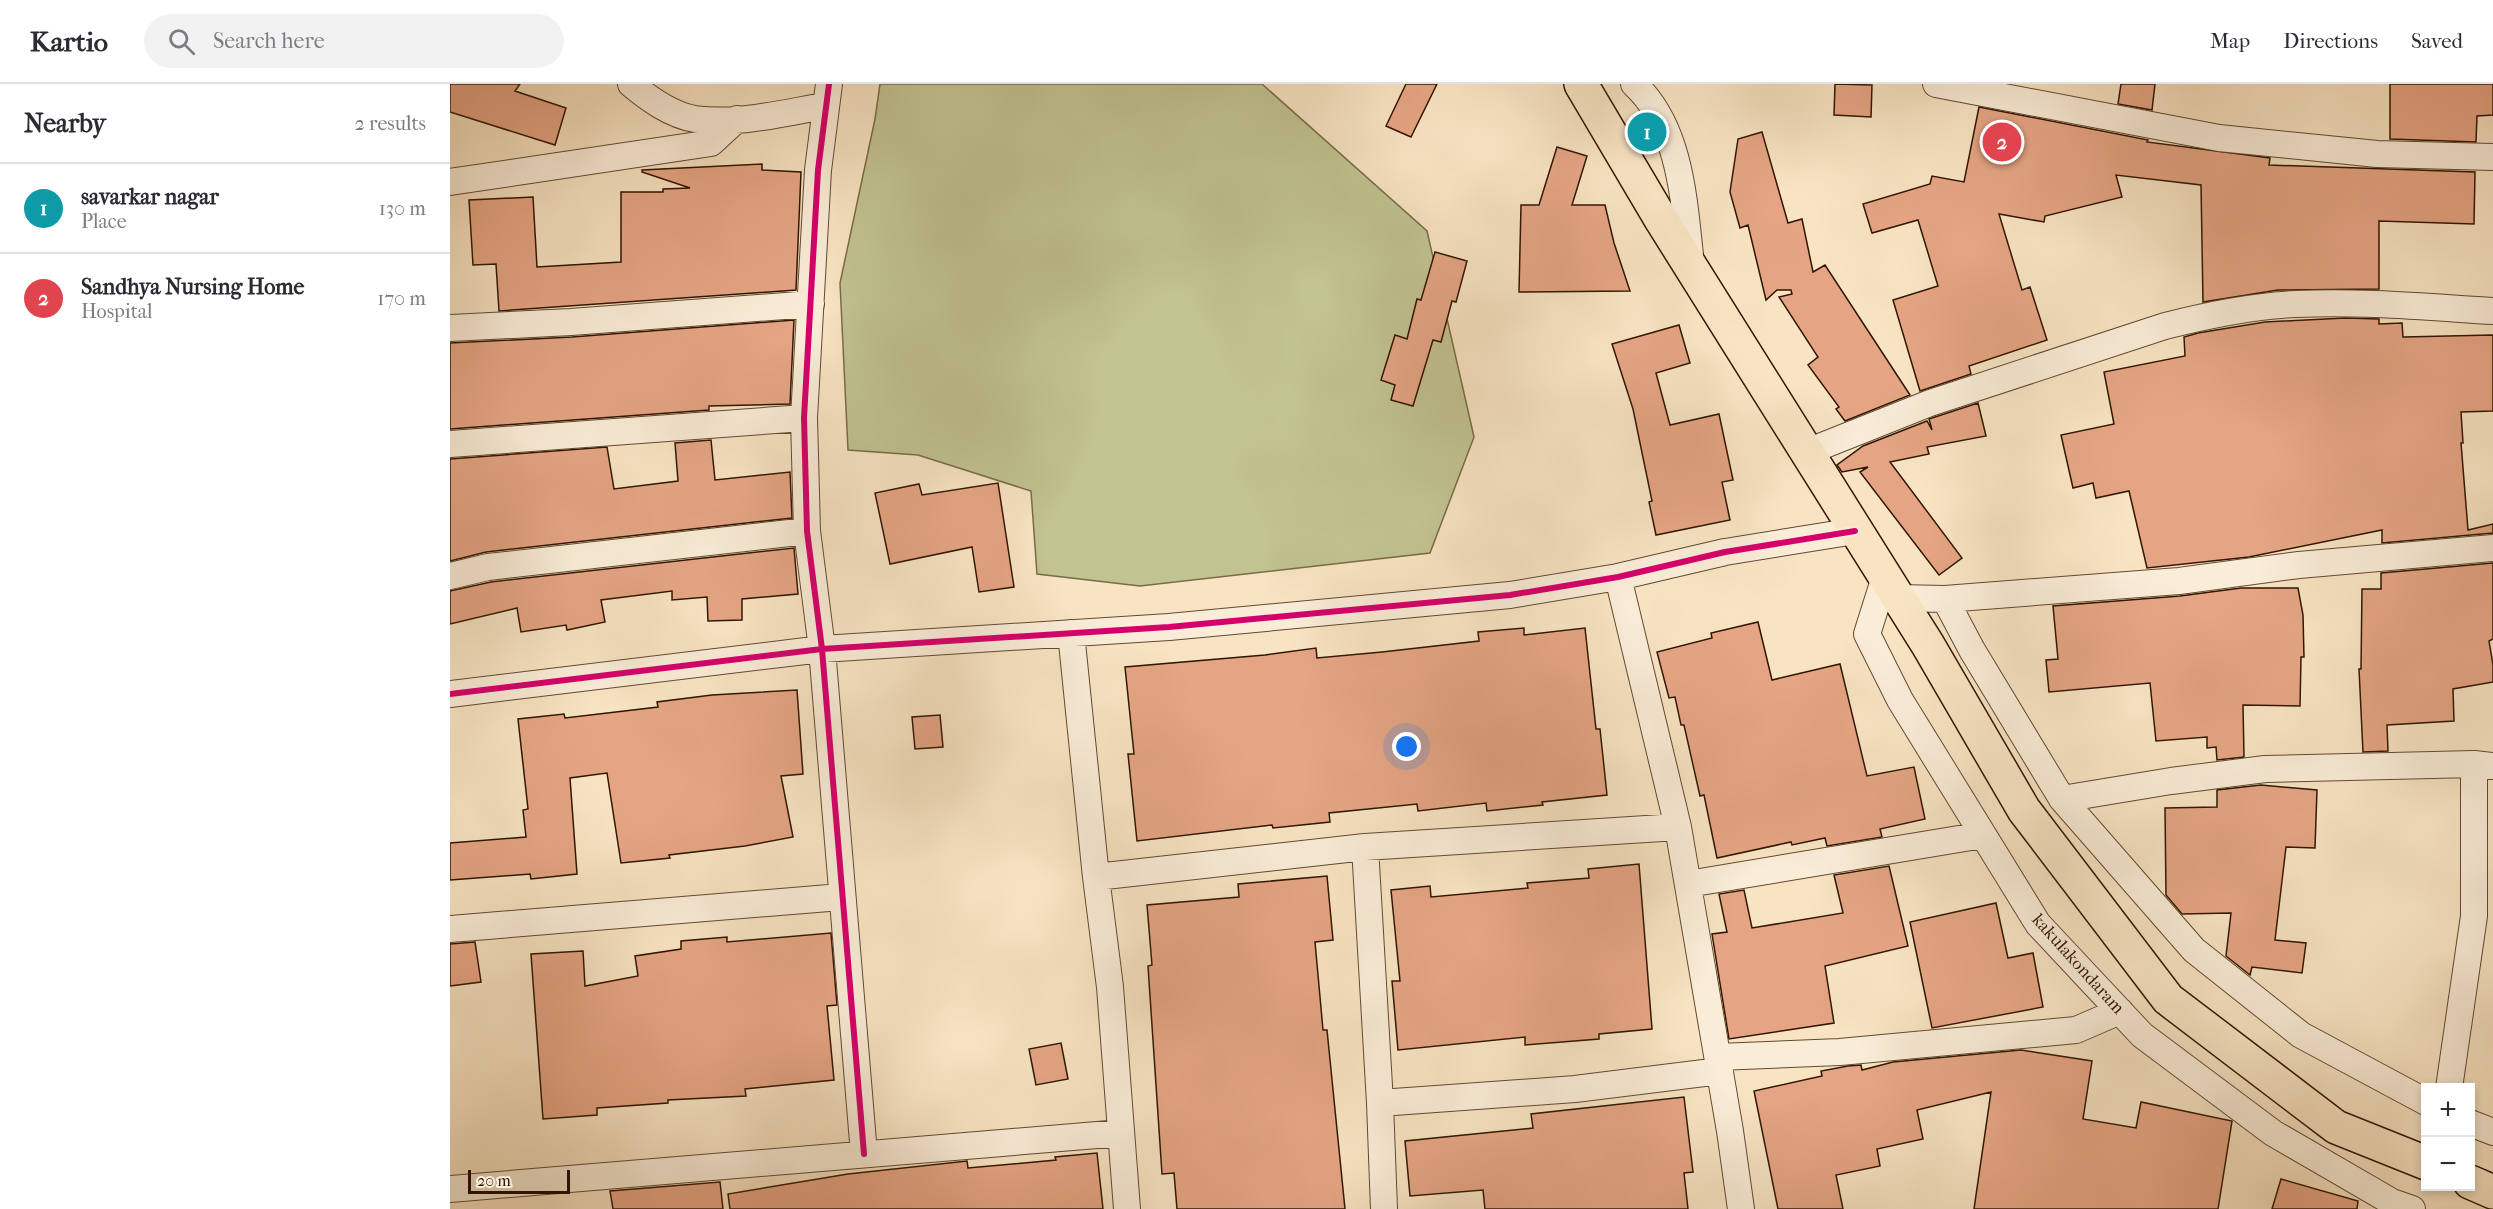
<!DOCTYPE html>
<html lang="en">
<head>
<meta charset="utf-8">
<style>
  :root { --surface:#fff; --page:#f2f2f3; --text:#2b2b33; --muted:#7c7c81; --line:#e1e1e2; --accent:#2563eb }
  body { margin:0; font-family:"IM FELL French Canon",serif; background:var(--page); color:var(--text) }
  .controls { position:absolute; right:18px; bottom:18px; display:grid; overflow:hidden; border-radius:0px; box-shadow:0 3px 9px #0003 }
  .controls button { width:54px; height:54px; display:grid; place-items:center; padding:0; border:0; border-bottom:2px solid var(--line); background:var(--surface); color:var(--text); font:30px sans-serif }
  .scale { position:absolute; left:18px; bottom:15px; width:102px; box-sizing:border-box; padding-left:6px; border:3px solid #311500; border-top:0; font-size:16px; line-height:21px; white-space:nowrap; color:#311500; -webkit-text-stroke:4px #faedd8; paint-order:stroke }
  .you { position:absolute; left:957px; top:663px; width:21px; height:21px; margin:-15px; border:4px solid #fff; border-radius:50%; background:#1a73e8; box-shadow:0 0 0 9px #1a73e833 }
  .badge { display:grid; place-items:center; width:39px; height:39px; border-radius:50%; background:var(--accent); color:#fff; font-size:20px; font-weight:700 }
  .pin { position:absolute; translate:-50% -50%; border:3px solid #fff; box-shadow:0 2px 6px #0006 }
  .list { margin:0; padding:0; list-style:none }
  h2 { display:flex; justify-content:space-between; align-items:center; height:78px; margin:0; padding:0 24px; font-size:26px }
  h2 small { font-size:20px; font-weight:400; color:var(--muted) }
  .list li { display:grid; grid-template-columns:39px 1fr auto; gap:18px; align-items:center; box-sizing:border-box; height:90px; padding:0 24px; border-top:2px solid var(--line) }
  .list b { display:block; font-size:22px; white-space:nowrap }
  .list p { margin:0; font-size:20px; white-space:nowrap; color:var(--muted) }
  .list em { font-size:20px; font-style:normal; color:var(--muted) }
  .icon { flex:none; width:33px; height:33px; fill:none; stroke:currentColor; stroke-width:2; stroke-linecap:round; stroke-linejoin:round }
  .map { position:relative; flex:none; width:2043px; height:1125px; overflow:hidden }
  header { display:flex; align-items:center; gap:36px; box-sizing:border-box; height:84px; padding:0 30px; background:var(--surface); border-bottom:2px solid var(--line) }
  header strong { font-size:28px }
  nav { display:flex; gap:33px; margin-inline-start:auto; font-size:21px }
  .search { width:420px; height:54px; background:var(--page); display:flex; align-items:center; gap:15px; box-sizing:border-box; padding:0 21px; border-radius:33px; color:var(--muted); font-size:22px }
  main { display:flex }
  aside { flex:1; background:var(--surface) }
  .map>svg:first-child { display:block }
</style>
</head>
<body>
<header>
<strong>Kartio</strong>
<div class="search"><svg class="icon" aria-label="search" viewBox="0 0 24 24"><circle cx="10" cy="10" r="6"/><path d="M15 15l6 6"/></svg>Search here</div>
<nav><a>Map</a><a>Directions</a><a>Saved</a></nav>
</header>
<main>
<aside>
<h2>Nearby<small>2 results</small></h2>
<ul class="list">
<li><span class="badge" style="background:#0f9aa8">1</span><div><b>savarkar nagar</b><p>Place</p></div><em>130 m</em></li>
<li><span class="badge" style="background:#e0444e">2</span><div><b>Sandhya Nursing Home</b><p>Hospital</p></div><em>170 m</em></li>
</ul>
</aside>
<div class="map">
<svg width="2043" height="1125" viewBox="0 0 2043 1125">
  <rect width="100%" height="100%" fill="#f8e4c3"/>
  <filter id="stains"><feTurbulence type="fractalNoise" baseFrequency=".00333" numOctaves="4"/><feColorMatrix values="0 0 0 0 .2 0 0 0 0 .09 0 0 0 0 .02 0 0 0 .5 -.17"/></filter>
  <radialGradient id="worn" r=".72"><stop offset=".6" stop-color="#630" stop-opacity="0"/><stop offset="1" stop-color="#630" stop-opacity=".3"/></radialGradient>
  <path fill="#c1c391" stroke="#796c48" stroke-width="1.5" d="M 430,0 L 812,0 L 977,147 L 1024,353 L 980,469 L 690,502 L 587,490 L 581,407 L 468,371 L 398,366 L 390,199 L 425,35 Z"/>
  <path fill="#e5a584" stroke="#311500" stroke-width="1.5" d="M 0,0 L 70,0 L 65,7 L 116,24 L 105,61 L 0,28 Z
    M 956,0 L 987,0 L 961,53 L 936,42 Z
    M 1385,0 L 1422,1 L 1421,33 L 1384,31 Z
    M 1671,0 L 1705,0 L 1702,26 L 1668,20 Z
    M 1940,0 L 2043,0 L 2043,31 L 2027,32 L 2026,58 L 1940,55 Z
    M 1529,23 L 1698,56 L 1697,58 L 1820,74 L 1819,81 L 2025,88 L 2024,140 L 1929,137 L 1929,205 L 1828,206 L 1753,218 L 1751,101 L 1666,91 L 1672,113 L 1595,132 L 1594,138 L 1549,130 L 1572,206 L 1580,203 L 1597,256 L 1519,282 L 1521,290 L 1470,307 L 1443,216 L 1488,202 L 1468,136 L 1422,149 L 1413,120 L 1480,100 L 1482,92 L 1514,98 Z
    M 1312,48 L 1338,139 L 1352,135 L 1363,188 L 1375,181 L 1460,311 L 1395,337 L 1386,325 L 1389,323 L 1358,281 L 1368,273 L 1329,213 L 1342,210 L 1341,206 L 1327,206 L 1316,216 L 1298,141 L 1290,144 L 1280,108 L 1288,55 Z
    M 1107,63 L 1137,72 L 1122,121 L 1155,121 L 1164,159 L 1180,207 L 1069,208 L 1071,121 L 1089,121 Z
    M 312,80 L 312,86 L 351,88 L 346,206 L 49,227 L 46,180 L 23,181 L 19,116 L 83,113 L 87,183 L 171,178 L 171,108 L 213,108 L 213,105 L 240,104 L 192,88 L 192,86 Z
    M 985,168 L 1017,177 L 1006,218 L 1002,217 L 991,258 L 983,256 L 963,322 L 941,316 L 945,301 L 931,296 L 945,251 L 957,255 L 967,215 L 971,216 Z
    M 1895,234 L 1929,235 L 1929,240 L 1952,239 L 1953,253 L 2043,251 L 2043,327 L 2011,328 L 2013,359 L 2011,359 L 2018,446 L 2043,440 L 2043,449 L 1932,459 L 1932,446 L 1799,473 L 1697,484 L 1679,407 L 1646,414 L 1643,399 L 1623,404 L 1611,351 L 1664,340 L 1654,288 L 1735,272 L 1734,253 L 1748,249 L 1815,238 Z
    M 344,236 L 340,320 L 259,322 L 259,326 L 0,345 L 0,259 L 122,253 Z
    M 1229,241 L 1240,279 L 1206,289 L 1220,341 L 1269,330 L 1283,396 L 1272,398 L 1280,436 L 1206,451 L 1199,418 L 1202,417 L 1183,325 L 1162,260 Z
    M 1528,319 L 1536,352 L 1477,363 L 1479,370 L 1440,378 L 1512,474 L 1489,491 L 1410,388 L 1418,383 L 1392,388 L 1387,381 L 1413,362 L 1477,337 L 1482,346 L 1479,335 Z
    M 261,356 L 265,396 L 340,388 L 342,434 L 36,468 L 0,477 L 0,375 L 157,363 L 164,405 L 228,397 L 225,359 Z
    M 548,399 L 564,503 L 529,508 L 522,463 L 440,480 L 425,409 L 469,400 L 472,411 Z
    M 344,464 L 348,510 L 292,515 L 292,536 L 258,537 L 257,513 L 222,516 L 222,507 L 151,516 L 155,538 L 117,546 L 116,541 L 71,548 L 67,524 L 0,540 L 0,507 L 41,498 Z
    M 2043,479 L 2043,555 L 2039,557 L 2043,581 L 2043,598 L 2003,605 L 2004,637 L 1937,641 L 1938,667 L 1913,668 L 1909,585 L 1911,585 L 1912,505 L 1931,505 L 1931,489 Z
    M 1791,504 L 1848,504 L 1853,531 L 1854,573 L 1851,573 L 1850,622 L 1793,621 L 1794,673 L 1767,676 L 1766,663 L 1757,664 L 1757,653 L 1706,657 L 1700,599 L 1599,608 L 1596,576 L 1608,575 L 1603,522 L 1730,512 Z
    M 1308,538 L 1322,596 L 1390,580 L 1417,692 L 1464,683 L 1475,735 L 1430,745 L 1432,753 L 1377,762 L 1375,754 L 1342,761 L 1341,758 L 1267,774 L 1254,711 L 1250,712 L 1234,641 L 1231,641 L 1225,613 L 1219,614 L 1207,568 L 1262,554 L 1261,549 Z
    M 1074,544 L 1074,551 L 1135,544 L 1146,645 L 1150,645 L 1157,711 L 1092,718 L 1093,721 L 1037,727 L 1036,719 L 968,727 L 967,720 L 879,729 L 880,738 L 823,744 L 822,741 L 687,757 L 678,670 L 684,670 L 675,583 L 815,571 L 866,564 L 867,574 L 932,568 L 1029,557 L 1028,548 Z
    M 347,606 L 353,690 L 331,692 L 343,753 L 295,762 L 219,771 L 220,774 L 171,779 L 157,689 L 120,694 L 127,790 L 81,795 L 80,790 L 0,796 L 0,759 L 76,753 L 73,726 L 78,725 L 68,635 L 114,630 L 115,634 L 208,623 L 207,618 L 262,611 Z
    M 490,631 L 493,663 L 465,665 L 462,633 Z
    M 1811,701 L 1867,706 L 1865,764 L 1836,763 L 1825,856 L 1856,859 L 1852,889 L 1802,883 L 1800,891 L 1776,872 L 1781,829 L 1732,830 L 1716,811 L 1715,724 L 1767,723 L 1767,706 Z
    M 1189,780 L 1202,945 L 1149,950 L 1149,955 L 1075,961 L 1075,953 L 948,966 L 942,897 L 950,897 L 941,806 L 980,802 L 981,813 L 1078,804 L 1077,799 L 1139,794 L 1138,785 Z
    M 1439,782 L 1458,862 L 1375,882 L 1384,939 L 1279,955 L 1262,850 L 1277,848 L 1269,810 L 1294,806 L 1302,844 L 1393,829 L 1384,791 Z
    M 877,792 L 883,856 L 865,858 L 873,946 L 877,946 L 895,1125 L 727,1125 L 724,1089 L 712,1090 L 698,882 L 702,881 L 697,821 L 789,813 L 788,800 Z
    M 1546,819 L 1558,874 L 1583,869 L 1593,923 L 1482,944 L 1460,838 Z
    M 381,849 L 387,921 L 377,922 L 384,996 L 295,1005 L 296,1012 L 218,1016 L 218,1019 L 147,1024 L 147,1031 L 93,1035 L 81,870 L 133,867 L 135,902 L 188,892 L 185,872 L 231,865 L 231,857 L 277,853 L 277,858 Z
    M 25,858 L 31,898 L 0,902 L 0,860 Z
    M 611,959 L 618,995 L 586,1001 L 579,965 Z
    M 1571,966 L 1642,977 L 1633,1035 L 1686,1044 L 1691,1018 L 1782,1037 L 1768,1125 L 1524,1125 L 1541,1008 L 1467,1026 L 1473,1055 L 1427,1065 L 1430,1082 L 1386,1091 L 1393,1125 L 1328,1125 L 1304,1007 L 1372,992 L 1371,987 L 1398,982 L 1411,981 L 1412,986 L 1443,978 Z
    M 1234,1013 L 1243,1088 L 1234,1089 L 1238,1125 L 1035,1125 L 1033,1106 L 960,1112 L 955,1057 L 1083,1044 L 1081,1030 Z
    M 647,1069 L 653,1125 L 280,1125 L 278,1110 L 398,1090 L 517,1077 L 518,1084 L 606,1076 L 605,1073 Z
    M 1831,1095 L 1908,1117 L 1907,1125 L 1822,1125 Z
    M 270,1098 L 273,1125 L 163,1125 L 160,1107 Z"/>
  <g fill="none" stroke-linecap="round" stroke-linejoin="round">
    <defs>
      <path id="street" d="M 181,0 C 199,15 221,31 245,35 C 287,41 333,29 374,22
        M 379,0 L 368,86 L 354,334 L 357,447 L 372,565 L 414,1070
        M 1184,0 C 1232,44 1234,120 1241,180
        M 1486,0 L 1769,54 L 1927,70 L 2043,73
        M 0,98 L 261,59 L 287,35
        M 0,244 L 121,238 L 361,220
        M 0,360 L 354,334
        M 1357,368 L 1480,319 L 1715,242 C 1758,231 1802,222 1846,220 C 1911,217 1977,223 2043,227
        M 0,492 L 38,483 L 357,447
        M 1168,493 L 1228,743 L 1280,1047 L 1291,1125
        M 1435,493 L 1417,550 L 1450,616 L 1588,840 L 1692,951 L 1823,1049 L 1942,1118 L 1962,1125
        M 1448,514 L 1495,515 L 1522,566 L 1612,715 L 1744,866 L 1851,951 L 1976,1018
        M 1495,515 L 1729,497 L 1849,481 L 2043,464
        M 621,549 L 646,793 L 660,903 L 677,1125
        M 0,610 L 372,565 L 719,543 L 1060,511 L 1168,493 L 1275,468 L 1405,447
        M 1612,715 L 1721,697 L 1815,685 L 2024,680 L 2043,682
        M 915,763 L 930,1019 L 1125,1005 L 1270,987
        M 646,793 L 915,763 L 1228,743
        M 1238,800 L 1533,751
        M 0,845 L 391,813
        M 1268,973 L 1390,968 L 1626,946 L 1670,927
        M 1999,1004 L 2024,832 L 2024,680
        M 930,1019 L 934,1125
        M 2020,1039 L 2043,1048
        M 0,1105 L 671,1049"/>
      <path id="highway" d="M 1131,0 L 1212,137 L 1478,561 L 1574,726 L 1718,915 L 1886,1043 L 1976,1079
        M 2020,1098 L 2043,1108"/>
    </defs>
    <use href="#street" stroke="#634931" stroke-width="28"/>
    <use href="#highway" stroke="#311500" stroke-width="36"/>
    <use href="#street" stroke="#faedd8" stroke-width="26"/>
    <use href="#highway" stroke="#f8e4c3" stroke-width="33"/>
    <defs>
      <path id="cycleway" d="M 379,0 L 368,86 L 354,334 L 357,447 L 372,565 L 414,1070
        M 0,610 L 372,565 L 719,543 L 1060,511 L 1168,493 L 1275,468 L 1405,447"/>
    </defs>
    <use href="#cycleway" stroke="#faedd8" stroke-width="10"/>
    <use href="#cycleway" stroke="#d6006c" stroke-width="6"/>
  </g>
  <g text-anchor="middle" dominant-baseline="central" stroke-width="6" stroke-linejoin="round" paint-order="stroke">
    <g font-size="18" fill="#311500" stroke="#faedd8">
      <text transform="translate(1628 880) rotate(48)">kakulakondaram</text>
    </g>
  </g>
  <rect width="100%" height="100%" filter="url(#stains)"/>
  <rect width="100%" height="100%" fill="url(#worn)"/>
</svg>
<div class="controls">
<button>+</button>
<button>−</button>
</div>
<div class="scale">20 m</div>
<div class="you"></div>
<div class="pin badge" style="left:1197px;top:48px;background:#0f9aa8">1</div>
<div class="pin badge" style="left:1552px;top:58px;background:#e0444e">2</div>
</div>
</main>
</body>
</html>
